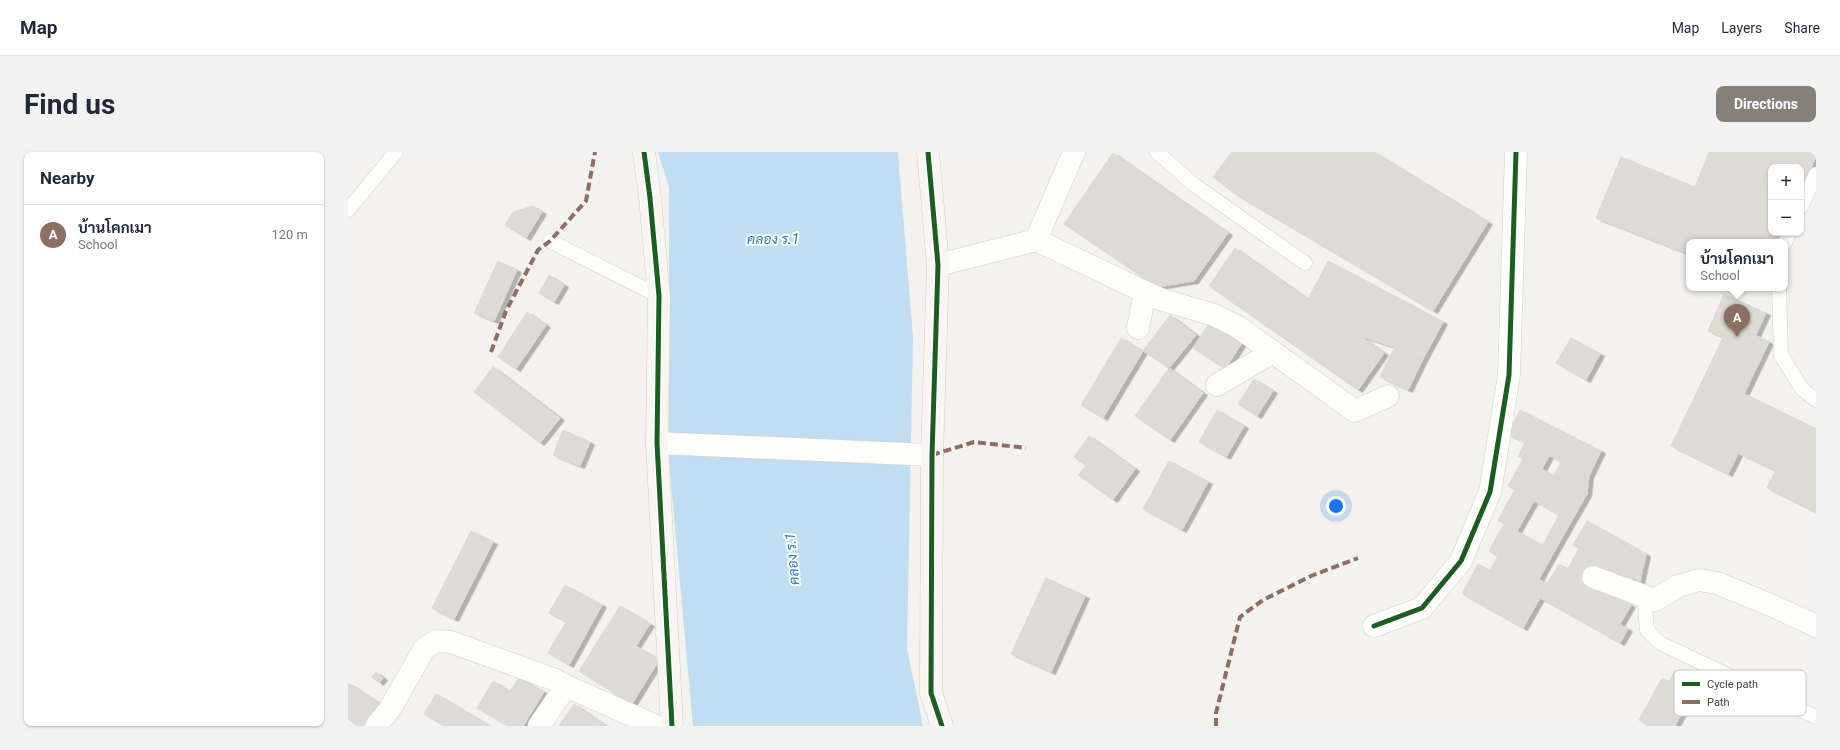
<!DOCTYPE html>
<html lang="en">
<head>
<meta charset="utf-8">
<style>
  :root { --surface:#fff; --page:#f2f2f3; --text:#1f2937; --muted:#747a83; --line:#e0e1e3; --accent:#868178 }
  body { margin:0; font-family:Roboto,Sarabun,sans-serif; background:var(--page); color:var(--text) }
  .controls { position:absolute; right:12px; top:12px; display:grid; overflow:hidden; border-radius:8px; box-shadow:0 1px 3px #0004 }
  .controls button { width:36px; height:36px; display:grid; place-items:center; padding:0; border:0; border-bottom:1px solid var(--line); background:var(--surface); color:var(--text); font:20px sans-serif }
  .you { position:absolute; left:988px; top:354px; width:14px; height:14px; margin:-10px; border:3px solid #fff; border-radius:50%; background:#1a73e8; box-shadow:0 0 0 6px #1a73e833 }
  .badge { display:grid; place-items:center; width:26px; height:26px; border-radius:50%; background:var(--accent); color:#fff; font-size:13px; font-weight:700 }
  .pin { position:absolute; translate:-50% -33px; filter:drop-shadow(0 1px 2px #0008) }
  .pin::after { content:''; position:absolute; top:21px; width:14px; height:12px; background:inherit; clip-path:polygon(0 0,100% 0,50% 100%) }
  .popup { position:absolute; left:1338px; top:87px; width:102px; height:52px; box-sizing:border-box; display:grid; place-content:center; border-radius:8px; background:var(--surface); filter:drop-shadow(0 1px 3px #0005); font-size:13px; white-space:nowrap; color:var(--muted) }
  .popup b { font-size:15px; color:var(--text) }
  .popup::after { content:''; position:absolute; left:50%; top:100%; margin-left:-8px; border:8px solid transparent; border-top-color:var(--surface) }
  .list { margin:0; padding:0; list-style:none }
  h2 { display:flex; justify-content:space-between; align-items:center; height:52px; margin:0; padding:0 16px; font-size:17px }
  h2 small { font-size:13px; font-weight:400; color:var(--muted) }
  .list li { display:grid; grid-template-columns:26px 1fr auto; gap:12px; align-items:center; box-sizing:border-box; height:60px; padding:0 16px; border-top:1px solid var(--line) }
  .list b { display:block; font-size:15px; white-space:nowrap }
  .list p { margin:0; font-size:13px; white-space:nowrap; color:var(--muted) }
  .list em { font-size:13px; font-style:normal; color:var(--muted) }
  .map { position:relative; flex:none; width:1468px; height:574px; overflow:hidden; border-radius:8px }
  header { display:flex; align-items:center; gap:24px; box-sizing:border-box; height:56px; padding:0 20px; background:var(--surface); border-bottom:1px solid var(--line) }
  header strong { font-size:19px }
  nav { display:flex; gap:22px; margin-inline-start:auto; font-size:14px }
  .intro { display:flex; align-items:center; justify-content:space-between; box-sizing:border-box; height:96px; padding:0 24px }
  h1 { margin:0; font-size:28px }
  .button { padding:10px 18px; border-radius:8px; background:var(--accent); color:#fff; font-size:14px; font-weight:700 }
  main { display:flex; gap:24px; padding:0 24px }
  aside { flex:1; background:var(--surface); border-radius:8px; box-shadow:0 1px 3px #0004 }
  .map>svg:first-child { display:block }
</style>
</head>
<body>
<header>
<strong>Map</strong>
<nav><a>Map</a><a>Layers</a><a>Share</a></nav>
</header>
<div class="intro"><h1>Find us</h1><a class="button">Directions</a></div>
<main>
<aside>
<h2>Nearby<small></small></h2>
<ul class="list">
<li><span class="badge" style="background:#8d6e63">A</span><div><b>บ้านโคกเมา</b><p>School</p></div><em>120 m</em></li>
</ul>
</aside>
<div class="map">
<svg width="1468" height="574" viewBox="0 0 1468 574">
  <defs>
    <filter id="shadow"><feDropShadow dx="4.5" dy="2.5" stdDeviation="0" flood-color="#0004"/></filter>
  </defs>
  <rect width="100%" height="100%" fill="#f4f2ee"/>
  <path fill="#c0ddf1" d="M 310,0 L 550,0 L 565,185 L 559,497 L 575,574 L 345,574 L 321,310 L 321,35 Z"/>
  <path fill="#dedbd6" stroke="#dcd9d4" filter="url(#shadow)" d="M 884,0 L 903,0 L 915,9 L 890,44 L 865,25 Z
    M 903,0 L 922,0 L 915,9 Z
    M 922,0 L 1026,0 L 1140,70 L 1085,159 L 890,44 Z
    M 1361,0 L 1427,0 L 1390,90 L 1341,90 L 1341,102 L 1248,66 L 1273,5 L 1347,35 Z
    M 1427,0 L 1468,0 L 1468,4 L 1453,40 L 1453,15 L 1423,15 L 1423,81 L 1436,81 L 1432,90 L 1390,90 Z
    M 765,1 L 880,81 L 846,129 L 809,135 L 716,72 Z
    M 185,54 L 194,60 L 178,86 L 157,73 L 165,60 Z
    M 887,96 L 1036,201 L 1010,238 L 861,134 Z
    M 150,109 L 169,118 L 146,169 L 126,161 Z
    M 980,109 L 1095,170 L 1074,209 L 1047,195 L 1012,184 L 960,147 Z
    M 201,123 L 216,133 L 206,150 L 191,141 Z
    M 1376,142 L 1418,161 L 1408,183 L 1382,171 L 1375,185 L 1360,179 Z
    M 179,160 L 198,173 L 168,217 L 150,205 Z
    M 822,163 L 848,183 L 821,216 L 795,199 Z
    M 862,170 L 894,191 L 877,217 L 845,196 Z
    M 1382,171 L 1421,190 L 1396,242 L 1415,251 L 1380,322 L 1323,294 Z
    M 773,186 L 795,199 L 755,266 L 733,253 Z
    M 1223,186 L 1252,202 L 1238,228 L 1208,211 Z
    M 1047,195 L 1074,209 L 1060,238 L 1032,225 Z
    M 145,215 L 212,266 L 192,291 L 126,240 Z
    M 821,216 L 855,241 L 822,288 L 787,264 Z
    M 906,227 L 925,239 L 909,264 L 890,252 Z
    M 1415,251 L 1452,269 L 1428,319 L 1390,301 Z
    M 869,258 L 896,274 L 878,305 L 851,290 Z
    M 1172,258 L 1253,299 L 1241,324 L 1160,282 Z
    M 1452,269 L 1468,277 L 1468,360 L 1419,336 Z
    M 215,278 L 242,290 L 232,314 L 205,303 Z
    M 741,284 L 787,317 L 765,348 L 730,323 L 738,314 L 726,305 Z
    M 1177,290 L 1201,304 L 1194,317 L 1170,304 Z
    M 1175,307 L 1239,342 L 1223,370 L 1160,334 Z
    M 821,309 L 860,330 L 834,378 L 795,357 Z
    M 1213,310 L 1241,324 L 1239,342 L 1206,324 Z
    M 1167,338 L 1186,349 L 1169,379 L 1150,368 Z
    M 1211,363 L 1223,370 L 1206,400 L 1195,393 Z
    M 1239,369 L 1298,402 L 1292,430 L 1225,393 Z
    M 1156,372 L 1206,400 L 1191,427 L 1141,399 Z
    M 123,379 L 145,390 L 106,467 L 84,456 Z
    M 1231,396 L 1285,426 L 1274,447 L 1220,417 Z
    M 1150,404 L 1199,432 L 1192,446 L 1142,418 Z
    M 1130,412 L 1192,446 L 1175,476 L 1114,442 Z
    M 1211,412 L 1283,453 L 1272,472 L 1199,432 Z
    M 698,426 L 737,444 L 703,520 L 663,502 Z
    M 1199,432 L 1280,477 L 1272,491 L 1192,446 Z
    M 217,433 L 254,453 L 221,513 L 200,501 L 218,470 L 201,461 Z
    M 272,454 L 302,472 L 288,494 L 311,508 L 284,552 L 231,519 Z
    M 1327,518 L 1340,526 L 1334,536 L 1344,542 L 1327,574 L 1301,574 L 1291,568 L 1314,526 L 1321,530 Z
    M 28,520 L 35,526 L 31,531 L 24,525 Z
    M 171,525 L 196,540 L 175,574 L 160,574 L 129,556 L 145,529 L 162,540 Z
    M 0,531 L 34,553 L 21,574 L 10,574 L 0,567 Z
    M 88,542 L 142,574 L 96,574 L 76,562 Z
    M 226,552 L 258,574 L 211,574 Z"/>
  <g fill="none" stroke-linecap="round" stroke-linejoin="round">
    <defs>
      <path id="lane" d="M 809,0 L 845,32 L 957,111
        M 1453,55 L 1468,22
        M 0,58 L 48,0
        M 202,89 L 311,144
        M 1437,91 L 1441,81
        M 1431,136 L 1433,203 L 1454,237 L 1468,248
        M 1296,444 L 1299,478 L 1312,491 L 1468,565"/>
      <path id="street" d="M 688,88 L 812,147 L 866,163 L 890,175 L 1007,259 L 1040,244
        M 590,113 L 688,88 L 726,0
        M 790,176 L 797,141
        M 869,233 L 925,200
        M 309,291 L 584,303
        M 1245,425 L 1307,448 L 1330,434 L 1351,428 L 1369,431 L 1425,454 L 1468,474
        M 1026,474 L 1074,456 L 1113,409 L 1142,340 L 1161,223 L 1168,0
        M 28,574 L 42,557 L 76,497 L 88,489 L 103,490 L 205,527 L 218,534
        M 191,574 L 218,534 L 308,574"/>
      <path id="secondary" d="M 296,0 L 302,46 L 311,144 L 309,291 L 324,574
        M 580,0 L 590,113 L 584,303 L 583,541 L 594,574"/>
    </defs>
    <use href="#lane" stroke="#d2d0cb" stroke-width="15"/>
    <use href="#street" stroke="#d2d0cb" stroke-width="23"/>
    <use href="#secondary" stroke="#d3cfc5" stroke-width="23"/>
    <use href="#lane" stroke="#fdfdfc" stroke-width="14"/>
    <use href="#street" stroke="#fdfdfc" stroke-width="22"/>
    <use href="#secondary" stroke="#f7f6f1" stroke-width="22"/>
    <path stroke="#8d6e63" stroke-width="4" stroke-dasharray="8 4" stroke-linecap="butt" d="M 143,200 L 158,159 L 190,98 L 202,89 L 238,49 L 247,0
      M 584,303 L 626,290 L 678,296
      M 868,574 L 868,561 L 892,465 L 915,448 L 963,424 L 1010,406"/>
    <defs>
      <path id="cycleway" d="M 296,0 L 302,46 L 311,144 L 309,291 L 324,574
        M 580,0 L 590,113 L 584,303 L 583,541 L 594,574
        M 1026,474 L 1074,456 L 1113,409 L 1142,340 L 1161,223 L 1168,0"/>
    </defs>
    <use href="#cycleway" stroke="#fff" stroke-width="8"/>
    <use href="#cycleway" stroke="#1b5e20" stroke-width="5"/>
  </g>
  <g text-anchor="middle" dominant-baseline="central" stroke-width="4" stroke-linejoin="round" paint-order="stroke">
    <g font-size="14" font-style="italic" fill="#2e7ab2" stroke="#fff">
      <text x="425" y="87">คลอง ร.1</text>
      <text transform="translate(444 407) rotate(-95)">คลอง ร.1</text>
    </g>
  </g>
  <rect x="1326" y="518" width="132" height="46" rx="6" fill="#fff" stroke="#c9c7c4" stroke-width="1"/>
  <rect x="1334" y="530" width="18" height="4" fill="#1b5e20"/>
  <rect x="1334" y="548" width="18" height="4" fill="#8d6e63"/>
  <g font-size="11" fill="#4b4439">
    <text x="1359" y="536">Cycle path</text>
    <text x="1359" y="554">Path</text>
  </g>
</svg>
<div class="controls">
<button>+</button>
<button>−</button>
</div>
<div class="you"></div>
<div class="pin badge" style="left:1389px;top:185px;background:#8d6e63">A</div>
<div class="popup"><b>บ้านโคกเมา</b>School</div>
</div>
</main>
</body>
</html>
